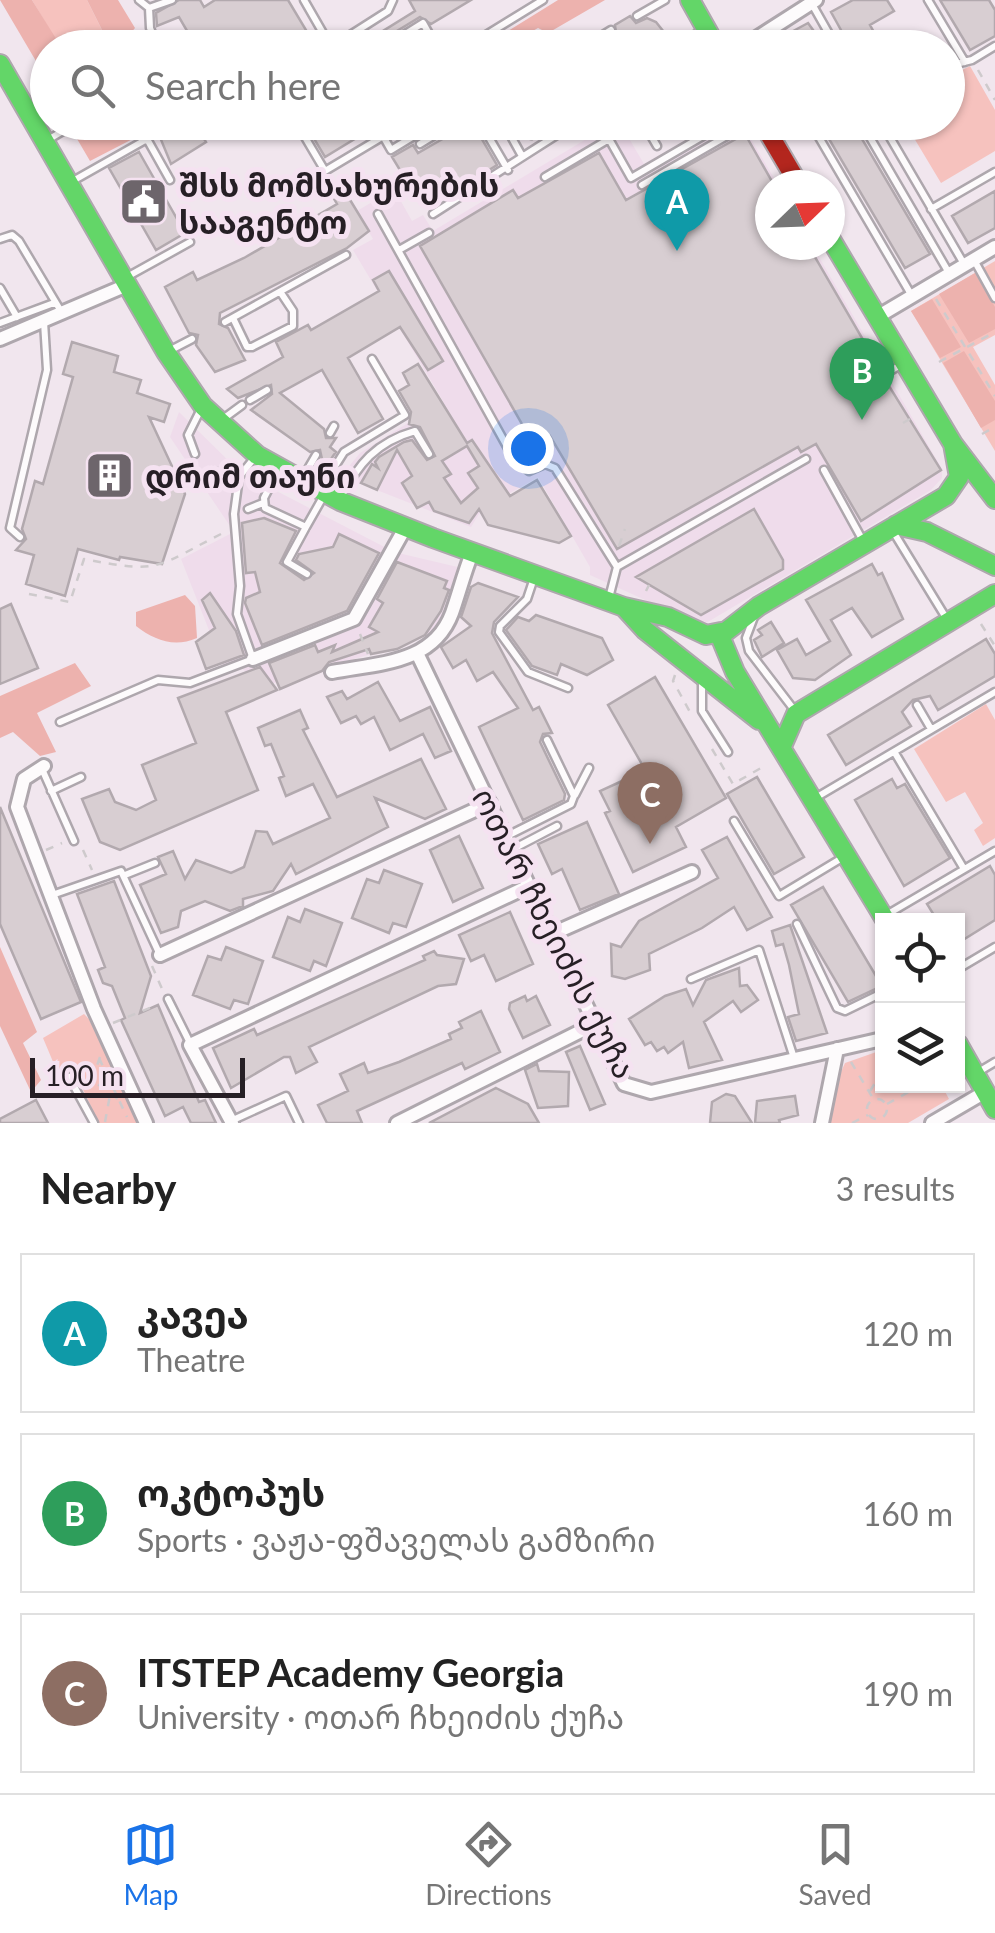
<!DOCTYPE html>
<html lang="en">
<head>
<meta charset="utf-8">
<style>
  :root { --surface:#fff; --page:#f6f6f6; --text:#222; --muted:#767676; --line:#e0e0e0; --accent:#1a73e8 }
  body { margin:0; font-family:Lato,"Noto Sans Georgian",sans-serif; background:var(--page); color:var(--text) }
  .controls { position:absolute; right:30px; bottom:30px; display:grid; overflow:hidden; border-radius:0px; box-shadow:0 2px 8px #0004 }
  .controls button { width:90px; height:90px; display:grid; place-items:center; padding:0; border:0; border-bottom:2px solid var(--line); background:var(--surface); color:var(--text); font:50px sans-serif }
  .compass { position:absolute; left:755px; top:170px; width:90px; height:90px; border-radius:50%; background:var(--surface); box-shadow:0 2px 8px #0004; rotate:67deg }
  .scale { position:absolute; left:30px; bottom:25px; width:215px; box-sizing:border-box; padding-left:10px; border:5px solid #261f25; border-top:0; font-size:28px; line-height:35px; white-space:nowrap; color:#261f25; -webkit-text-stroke:8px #f5e2f1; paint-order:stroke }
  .you { position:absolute; left:528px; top:448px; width:35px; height:35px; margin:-25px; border:8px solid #fff; border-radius:50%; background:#1a73e8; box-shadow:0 0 0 15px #1a73e833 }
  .badge { display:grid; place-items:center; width:65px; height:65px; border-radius:50%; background:var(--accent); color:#fff; font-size:32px; font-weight:700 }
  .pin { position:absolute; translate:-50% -82px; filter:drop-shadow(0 2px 5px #0008) }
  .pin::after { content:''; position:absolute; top:52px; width:35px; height:30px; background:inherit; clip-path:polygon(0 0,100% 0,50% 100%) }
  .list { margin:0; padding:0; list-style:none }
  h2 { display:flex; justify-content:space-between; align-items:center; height:130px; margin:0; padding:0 40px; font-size:42px }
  h2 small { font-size:32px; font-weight:400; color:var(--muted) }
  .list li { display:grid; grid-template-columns:65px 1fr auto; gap:30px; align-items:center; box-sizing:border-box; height:160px; margin:0 20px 20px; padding:0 20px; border:2px solid var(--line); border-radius:0px }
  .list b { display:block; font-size:38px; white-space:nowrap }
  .list p { margin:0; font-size:32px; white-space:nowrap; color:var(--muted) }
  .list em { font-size:32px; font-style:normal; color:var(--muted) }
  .icon { flex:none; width:55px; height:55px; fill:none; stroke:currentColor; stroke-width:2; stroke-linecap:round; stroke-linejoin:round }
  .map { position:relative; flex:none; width:995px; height:1123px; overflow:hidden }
  .search { position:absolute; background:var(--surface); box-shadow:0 2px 8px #0004; left:30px; right:30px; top:30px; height:110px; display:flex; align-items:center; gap:25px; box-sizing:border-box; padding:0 35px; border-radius:55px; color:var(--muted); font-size:38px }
  .sheet { height:670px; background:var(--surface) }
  nav { display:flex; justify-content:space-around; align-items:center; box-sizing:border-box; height:140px; border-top:2px solid var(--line); background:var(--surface); font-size:28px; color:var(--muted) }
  nav a { display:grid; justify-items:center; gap:5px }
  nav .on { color:var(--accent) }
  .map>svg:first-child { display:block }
</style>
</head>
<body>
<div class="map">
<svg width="995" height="1123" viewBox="0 0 995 1123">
  <rect width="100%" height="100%" fill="#f1e6ee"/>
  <path fill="#efdceb" d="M 741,122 L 778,185 L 770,185 L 770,245 L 812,245 L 942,469 L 942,478 L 931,490 L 706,623 L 685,618 L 590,575 L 590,567 L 538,477 L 482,509 L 471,527 L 341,476 L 360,453 L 443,401 L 353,250 L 373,239 L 357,211 L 394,189 L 412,221 L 423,215 L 433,231 L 613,123 L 620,123 L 644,164 L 716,123 Z
    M 179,412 L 240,472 L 394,552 L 466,569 L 449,613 L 428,634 L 411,642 L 274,683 L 260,682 L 240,667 L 225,671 L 181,559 L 230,534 L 230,526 L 170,437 Z"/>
  <path fill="#f6c2be" d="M 32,0 L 87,0 L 105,36 L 124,41 L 123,47 L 60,47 Z
    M 970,66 L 995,110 L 995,151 L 941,183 L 905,123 L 948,122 L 948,77 Z
    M 995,261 L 995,335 L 973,347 L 995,385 L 995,451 L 911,311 Z
    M 986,704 L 995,720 L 995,838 L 983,846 L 974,830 L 983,823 L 965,792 L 946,802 L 914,749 Z
    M 84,1014 L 89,1019 L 138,1123 L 99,1123 L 74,1071 L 59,1076 L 43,1038 Z
    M 882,1050 L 882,1086 L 942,1086 L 949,1099 L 908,1123 L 827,1123 L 831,1094 L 845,1063 Z"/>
  <path fill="#edb2ae" d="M 0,0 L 32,0 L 60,45 L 48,48 L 47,67 L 43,73 Z
    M 87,0 L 118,0 L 135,28 L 124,41 L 105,36 Z
    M 558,0 L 605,0 L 548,33 L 538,28 L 504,47 L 482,47 Z
    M 89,123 L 146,123 L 150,130 L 90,161 L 73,132 Z
    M 975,273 L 995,307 L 995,329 L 969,343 L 939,294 Z
    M 932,299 L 961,347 L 940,358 L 911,311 Z
    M 964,351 L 995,401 L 995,420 L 981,428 L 943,363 Z
    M 185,595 L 195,606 L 197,638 C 174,648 154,640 136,626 L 136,612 Z
    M 75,663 L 91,686 L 37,713 L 56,752 L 40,756 L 13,732 L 0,738 L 0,696 Z
    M 0,947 L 37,1032 L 23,1043 L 41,1080 L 31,1092 L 0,1026 Z"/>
  <path fill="#d8ced2" stroke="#b2a9ae" stroke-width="2.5" fill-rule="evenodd" d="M 179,0 L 200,0 L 204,7 L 215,0 L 288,0 L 309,35 L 288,48 L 197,48 L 179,17 L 157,26 L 156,13 Z
    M 409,0 L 471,0 L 431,24 L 420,17 L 387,37 L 383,31 L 415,11 Z
    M 853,0 L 887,0 L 894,11 L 870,25 L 882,47 L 908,32 L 916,48 L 851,48 L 831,12 Z
    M 940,0 L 989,0 L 995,10 L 995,36 L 970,50 Z
    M 630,16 L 636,23 L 647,18 L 656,22 L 671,41 L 668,48 L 607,48 L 604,43 L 616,34 L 615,25 Z
    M 808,23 L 826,48 L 762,48 Z
    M 168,122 L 194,122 L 206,142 L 171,164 L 157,130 Z
    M 304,122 L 360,122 L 366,132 L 325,157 Z
    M 472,122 L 497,165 L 449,195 L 445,188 L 420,203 L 392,157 L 413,145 L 418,153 Z
    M 819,122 L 852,122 L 930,254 L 905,268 Z
    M 745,134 L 774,185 L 770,185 L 770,245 L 808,245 L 880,369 L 878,379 L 886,381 L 941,470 L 861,521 L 816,444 L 801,452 L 798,447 L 617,549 L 550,436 L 534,445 L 420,246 L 513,190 L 518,198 L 599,153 L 626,200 Z
    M 139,152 L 185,233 L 156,250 L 109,168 Z
    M 344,190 L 369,231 L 347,248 L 220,313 L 219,324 L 228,328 L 245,360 L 215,372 L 196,345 L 198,335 L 189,333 L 165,287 L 193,272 L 197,280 L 244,258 L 337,204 L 333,197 Z
    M 995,191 L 995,228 L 968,243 L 952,216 Z
    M 389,271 L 443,361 L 428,370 L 400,327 L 348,358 L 383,419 L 358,433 L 322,370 L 280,393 L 324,429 L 326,438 L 336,438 L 330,447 L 336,452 L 333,456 L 330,461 L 322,459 L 320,450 L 310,452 L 251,410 L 272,394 L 271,385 L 238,398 L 227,389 L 283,357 L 276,342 L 308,325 L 311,330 L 379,291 L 373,280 Z
    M 72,342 L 118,356 L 114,372 L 141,380 L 137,393 L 170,404 L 164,422 L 149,417 L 185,494 L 162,564 L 120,557 L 119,560 L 78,549 L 65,596 L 26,584 L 34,555 L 16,550 L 26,539 L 22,529 L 35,481 L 43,484 L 73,377 L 63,374 Z
    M 418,364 L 467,443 L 472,440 L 510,496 L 537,480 L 571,536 L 559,543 L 488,525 L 479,509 L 469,523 L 434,511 L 429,502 L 417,508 L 402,483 L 412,476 L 397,450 L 377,490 L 361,483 L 372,464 L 378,468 L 375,462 L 379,457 L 404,442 L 412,440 L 427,460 L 435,456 L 420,427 L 409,424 L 411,412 L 399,391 L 409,385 L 403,373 ZM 467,446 L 479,466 L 468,473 L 478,488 L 461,503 L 444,478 L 451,474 L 442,461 Z
    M 754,509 L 783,560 L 783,569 L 701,615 L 636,577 Z
    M 264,518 L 296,531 L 280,563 L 304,580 L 314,573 L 296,560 L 299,554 L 333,547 L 339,534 L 379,553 L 347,611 L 262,645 L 245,603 L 246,598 L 260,592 L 255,572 L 246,573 L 242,523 Z
    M 397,562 L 447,581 L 444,588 L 449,590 L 441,611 L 425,635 L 397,649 L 371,654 L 369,649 L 329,662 L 322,671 L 280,689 L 269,663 L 315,645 L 318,652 L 335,645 L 332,652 L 378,632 L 369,627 L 383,603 L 377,599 Z
    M 872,564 L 878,575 L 882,573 L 903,619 L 872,637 L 852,608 L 831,620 L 851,655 L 815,680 L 793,678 L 777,650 L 797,639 L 806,655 L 830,641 L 806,600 Z
    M 478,583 L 518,597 L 494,622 L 492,633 L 533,710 L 539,707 L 552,733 L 543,734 L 540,742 L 565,794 L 564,800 L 523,820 L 479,727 L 518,708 L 493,672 L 477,681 L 466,660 L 453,668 L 441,647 L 471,626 L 461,617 L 471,587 Z
    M 210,593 L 236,631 L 244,655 L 206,669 L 196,642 L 215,628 L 202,600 Z
    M 11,604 L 38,668 L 0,684 L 0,609 Z
    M 536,615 L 602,638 L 613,660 L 587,675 L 561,664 L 557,675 L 532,666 L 506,630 L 518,617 L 529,621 Z
    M 771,622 L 784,643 L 762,657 L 754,640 L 762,635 L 758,630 Z
    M 986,639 L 995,654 L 995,676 L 938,710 L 930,696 L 913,700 L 902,712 L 911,726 L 846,765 L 828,735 Z
    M 260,667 L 277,690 L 226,712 L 258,790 L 120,850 L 100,842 L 82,799 L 109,789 L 115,802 L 136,810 L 156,800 L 142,765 L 196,743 L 178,698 Z
    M 655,677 L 726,798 L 676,827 L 686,847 L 633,872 L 605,813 L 610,811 L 600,791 L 622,781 L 633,806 L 659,794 L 608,705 Z
    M 378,682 L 400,721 L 430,707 L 451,751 L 435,758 L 423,734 L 390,750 L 374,717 L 361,724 L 356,716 L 341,723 L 327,697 L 342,691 L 347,699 Z
    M 300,710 L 308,728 L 303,730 L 337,797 L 421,759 L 446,809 L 425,819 L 375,798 L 388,827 L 296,874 L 291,864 L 273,891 L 243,899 L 243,906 L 230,911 L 205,901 L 181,911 L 178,927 L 161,933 L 140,885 L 166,874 L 158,857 L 173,851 L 185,879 L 196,860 L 231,873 L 244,867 L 256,831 L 267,832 L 273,844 L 330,818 L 313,784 L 286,796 L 279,778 L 284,776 L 271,744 L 265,746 L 258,728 Z
    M 757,777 L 804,857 L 774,874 L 727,794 Z
    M 892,779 L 897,788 L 905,784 L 950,858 L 904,886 L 855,800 Z
    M 0,807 L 81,1002 L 41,1019 L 0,924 Z
    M 587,822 L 619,894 L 580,910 L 562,869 L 552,874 L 538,844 Z
    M 459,836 L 483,888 L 453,902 L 430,850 Z
    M 727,837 L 772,917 L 747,930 L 734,907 L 702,928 L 649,954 L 650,970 L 625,979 L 612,976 L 611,944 L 621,947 L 639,921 L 718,878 L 702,850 Z
    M 990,866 L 995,875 L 995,920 L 958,943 L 958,920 L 937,920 L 927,904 Z
    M 384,870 L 422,884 L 406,927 L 393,923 L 389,933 L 352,918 L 367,879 L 379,883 Z
    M 114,881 L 151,976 L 140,1013 L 158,1005 L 199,1102 L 205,1100 L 216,1123 L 191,1123 L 183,1107 L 165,1116 L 121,1020 L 125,1018 L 112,986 L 103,983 L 98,970 L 105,967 L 77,894 Z
    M 823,887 L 882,986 L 848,1002 L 791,905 Z
    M 305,909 L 342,923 L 326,966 L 314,961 L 310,971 L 273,957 L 288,917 L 300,922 Z
    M 510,912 L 533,964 L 496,981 L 484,955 L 471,961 L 459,935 Z
    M 790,925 L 827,1033 L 796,1041 L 788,1017 L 799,1014 L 789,965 L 783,944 L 776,946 L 772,931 Z
    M 226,947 L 263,961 L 248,1004 L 234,1000 L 230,1009 L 193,995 L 208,956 L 221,960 Z
    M 434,951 L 437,955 L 464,959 L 456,984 L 438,986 L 309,1047 L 317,1062 L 296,1073 L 290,1057 L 284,1057 L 231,1088 L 213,1048 L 254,1029 L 257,1035 L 425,960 L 423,956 Z
    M 739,968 L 740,986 L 747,985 L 758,1000 L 741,1012 L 733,1001 L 704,1022 L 722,1060 L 689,1068 L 683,1042 L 668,1053 L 664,1047 L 657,1051 L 651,1042 L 645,1045 L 629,1019 L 665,996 L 686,989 L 693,1005 L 706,980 Z
    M 525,996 L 527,1001 L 536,996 L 550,1025 L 523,1038 L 509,1009 L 510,1003 Z
    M 481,1011 L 500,1052 L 465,1069 L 462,1063 L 357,1111 L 362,1123 L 327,1123 L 318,1105 L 348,1091 L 340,1074 L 364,1063 L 368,1073 L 399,1062 L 451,1039 L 449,1034 L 462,1028 L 459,1022 Z
    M 580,1046 L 605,1104 L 590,1110 L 566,1052 Z
    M 537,1064 L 539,1071 L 569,1072 L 568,1106 L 538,1108 L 525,1070 Z
    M 496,1088 L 528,1104 L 539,1123 L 429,1123 Z
    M 726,1094 L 735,1096 L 752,1123 L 710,1123 L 712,1102 Z
    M 795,1096 L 798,1115 L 779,1120 L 780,1123 L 755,1123 L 757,1101 Z
    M 36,1100 L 48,1123 L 0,1123 L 0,1119 Z"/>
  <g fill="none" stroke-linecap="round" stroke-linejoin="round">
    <defs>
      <path id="lane" d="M 139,0 L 149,8
        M 304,0 L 331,47
        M 928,0 L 965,62
        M 812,4 L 837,48
        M 637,16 L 665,0
        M 675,47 L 701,31
        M 158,48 L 150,28 L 149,8 L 172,0
        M 330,48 L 388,11 L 393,0
        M 383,48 L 423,23 L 437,48
        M 465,48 L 543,0
        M 582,48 L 611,30
        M 948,66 L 972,60 L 995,46
        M 296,122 L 325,171 L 407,122
        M 375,122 L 391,150 L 437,122
        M 480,122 L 508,170
        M 503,122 L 522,156
        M 643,122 L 657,146
        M 810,122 L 912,296
        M 861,122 L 949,273
        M 881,122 L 964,264
        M 531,135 L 552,122
        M 46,141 L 78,122
        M 420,144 L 456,122
        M 545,177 L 609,139 L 631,178 L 727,122
        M 71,182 L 147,139 L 170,180
        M 642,185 L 751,122
        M 931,209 L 995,172
        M 378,214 L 514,459 L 529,471 L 545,464 L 555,468 L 617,567
        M 433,214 L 577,122
        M 0,239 L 12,235 L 19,241 L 62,313
        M 399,250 L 429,233
        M 974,260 L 995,298
        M 125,278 L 190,242
        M 0,288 L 17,317
        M 233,318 L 247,347 L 252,347 L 293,326 L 293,311 L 281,293
        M 225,322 L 346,255
        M 0,323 L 54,303
        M 167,352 L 192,339
        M 883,375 L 899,366
        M 250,400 L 267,390
        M 223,419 L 242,405
        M 330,433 L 334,426
        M 195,454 L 188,435 L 202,407
        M 279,469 L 264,498 L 265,508 L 306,527 L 323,497
        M 824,470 L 862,539
        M 211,471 L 239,477
        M 302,479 L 316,455
        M 320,490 L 344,452 L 405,415 L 372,359
        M 340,499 C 358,464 376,442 415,431 L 429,454
        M 248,509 L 263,503
        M 306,527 L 287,562 L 307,574
        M 894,533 L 948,621
        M 20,537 L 10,528 L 47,370 L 44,322
        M 535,575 L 527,599 L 500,626 L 499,632 L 528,672 L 568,688
        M 609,598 L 617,567 L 806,459
        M 754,617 L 746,638 L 749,651 L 795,711
        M 702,678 L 702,711 L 728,752
        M 917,705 L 931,729
        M 60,722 L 158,680 L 190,683 L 253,659 L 237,614 L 240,586 L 234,514 L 239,477 L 256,456
        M 895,753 L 964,869
        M 42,769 L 74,841
        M 51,791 L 81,777
        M 575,795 L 589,768
        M 817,797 L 995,692
        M 734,821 L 779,896 L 842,858
        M 507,836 L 571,804 L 574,796 L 547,740
        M 513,849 L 557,826
        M 125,875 L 155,863
        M 52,895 L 121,871 L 160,955
        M 888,914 L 995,851
        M 797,924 L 837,1008 L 845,1011 L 882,993
        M 958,969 L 995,947
        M 691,979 L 759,950 L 794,1058
        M 168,999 L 190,1043
        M 980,1071 L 995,1062
        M 69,1077 L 94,1123
        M 233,1120 L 286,1096 L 299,1123"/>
      <path id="street" d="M 741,48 L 816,0
        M 877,317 L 995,247
        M 0,339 L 127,285
        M 418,655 L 624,1084 L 651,1092 L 882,1039
        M 253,659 L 354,619 L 405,528
        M 332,672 C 379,663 433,664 452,613 C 459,593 464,573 472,553
        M 44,766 L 24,779 L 17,807 L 94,1009 L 146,1123
        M 552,934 L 692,872
        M 160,955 L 490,803
        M 232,1123 L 190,1045 L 529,886
        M 397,1123 L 595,1024
        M 822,1123 L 837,1049
        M 932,1123 L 985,1092"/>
      <path id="fast" d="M 690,0 L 717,48
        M 0,64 L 166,352 L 203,406 L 257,455 L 340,501 L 433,538 L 624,607 L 668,617 L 706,635 L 721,632
        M 830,238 L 953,444 L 995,499
        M 896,525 L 927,532 L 995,566
        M 624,607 L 645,630 L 759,720
        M 782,746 L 796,714 L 995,594
        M 886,921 L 735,672 L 720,636 L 759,606 L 946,496 L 959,477 L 953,444
        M 958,1044 L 995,1109"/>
      <path id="jam" d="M 762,122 L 799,185"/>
    </defs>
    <use href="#lane" stroke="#aea7ad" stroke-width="11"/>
    <use href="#street" stroke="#aea7ad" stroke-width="18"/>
    <use href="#fast" stroke="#aea7ad" stroke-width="22"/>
    <use href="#jam" stroke="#aea7ad" stroke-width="22"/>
    <path stroke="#cecacc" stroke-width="2.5" stroke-dasharray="8 8" stroke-linecap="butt" d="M 978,70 L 995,100
      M 811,249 L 811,248
      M 936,299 L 995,396
      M 939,362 L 995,332
      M 903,423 L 910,419
      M 982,434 L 995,427
      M 619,546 L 625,529
      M 646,591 L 649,585
      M 29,594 L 70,602 L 84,559 C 164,575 156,566 225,532
      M 981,624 L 995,646
      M 360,634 L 368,654
      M 675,675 L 673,681 L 690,712
      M 712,749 L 733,784 L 761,768
      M 46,850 L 62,843
      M 83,850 L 92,870
      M 152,966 L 163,991
      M 113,1023 L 157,1005
      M 100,1057 L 92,1080 L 118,1099
      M 99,1058 L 127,1117
      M 851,1062 L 874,1100
      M 913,1086 L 949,1089
      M 870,1091 L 882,1072
      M867 1109a10 10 0 1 1 20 0a10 10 0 1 1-20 0Z
      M 887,1104 L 914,1089
      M 105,1122 L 110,1095
      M 852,1123 L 868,1115"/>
    <use href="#lane" stroke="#fdfbfc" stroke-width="6"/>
    <use href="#street" stroke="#fdfbfc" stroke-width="12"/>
    <use href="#fast" stroke="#63d668" stroke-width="18"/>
    <use href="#jam" stroke="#b3261e" stroke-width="18"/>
  </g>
  <defs>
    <symbol id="civic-square" viewBox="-11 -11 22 22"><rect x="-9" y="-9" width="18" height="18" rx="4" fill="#6d656b" stroke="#f5e2f1"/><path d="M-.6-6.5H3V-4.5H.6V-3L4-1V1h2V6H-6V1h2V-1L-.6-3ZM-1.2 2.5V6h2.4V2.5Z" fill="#fff"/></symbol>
    <symbol id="building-square" viewBox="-11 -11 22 22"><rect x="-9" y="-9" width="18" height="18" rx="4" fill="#6d656b" stroke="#f5e2f1"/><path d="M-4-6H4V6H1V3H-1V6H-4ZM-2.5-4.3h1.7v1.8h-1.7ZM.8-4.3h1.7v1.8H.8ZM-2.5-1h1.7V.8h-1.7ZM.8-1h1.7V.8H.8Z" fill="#fff"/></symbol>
  </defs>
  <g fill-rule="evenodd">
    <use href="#civic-square" x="116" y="174" width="55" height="55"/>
    <use href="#building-square" x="82" y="448" width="55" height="55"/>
  </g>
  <g text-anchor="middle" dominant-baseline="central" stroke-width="10" stroke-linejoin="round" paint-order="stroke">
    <g font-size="32" font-weight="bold" fill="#261f25" stroke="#f5e2f1" text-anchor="start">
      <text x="179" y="184">შსს მომსახურების<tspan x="179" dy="37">სააგენტო</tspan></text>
      <text x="145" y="475">დრიმ თაუნი</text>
    </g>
    <g font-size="32" fill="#261f25" stroke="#f5e2f1">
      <text transform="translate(555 933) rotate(63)">ოთარ ჩხეიძის ქუჩა</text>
    </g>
  </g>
</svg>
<div class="controls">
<button><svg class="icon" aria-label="locate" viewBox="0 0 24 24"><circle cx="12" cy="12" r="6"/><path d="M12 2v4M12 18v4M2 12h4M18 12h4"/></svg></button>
<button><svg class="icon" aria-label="layers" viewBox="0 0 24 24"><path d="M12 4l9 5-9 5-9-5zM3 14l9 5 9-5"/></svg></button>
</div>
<svg class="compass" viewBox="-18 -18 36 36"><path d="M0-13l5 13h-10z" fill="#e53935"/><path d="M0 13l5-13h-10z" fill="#767676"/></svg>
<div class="scale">100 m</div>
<div class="you"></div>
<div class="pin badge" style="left:677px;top:251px;background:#0f9aa8">A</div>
<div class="pin badge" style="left:862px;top:420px;background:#2e9e5b">B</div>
<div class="pin badge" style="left:650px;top:844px;background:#8d6e63">C</div>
<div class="search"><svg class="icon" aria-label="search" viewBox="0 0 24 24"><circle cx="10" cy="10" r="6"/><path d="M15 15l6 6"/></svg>Search here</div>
</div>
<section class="sheet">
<h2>Nearby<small>3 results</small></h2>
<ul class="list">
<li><span class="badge" style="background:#0f9aa8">A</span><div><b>კავეა</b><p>Theatre</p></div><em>120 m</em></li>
<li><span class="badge" style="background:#2e9e5b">B</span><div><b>ოკტოპუს</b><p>Sports · ვაჟა-ფშაველას გამზირი</p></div><em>160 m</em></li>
<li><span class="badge" style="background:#8d6e63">C</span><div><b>ITSTEP Academy Georgia</b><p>University · ოთარ ჩხეიძის ქუჩა</p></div><em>190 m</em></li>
</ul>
</section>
<nav>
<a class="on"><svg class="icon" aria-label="map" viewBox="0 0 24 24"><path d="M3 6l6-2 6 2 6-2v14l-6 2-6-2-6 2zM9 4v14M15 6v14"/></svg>Map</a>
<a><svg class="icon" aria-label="directions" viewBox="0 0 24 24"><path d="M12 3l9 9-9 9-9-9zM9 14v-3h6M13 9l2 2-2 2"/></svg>Directions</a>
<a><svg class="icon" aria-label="saved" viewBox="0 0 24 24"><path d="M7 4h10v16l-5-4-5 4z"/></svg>Saved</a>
</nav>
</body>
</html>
